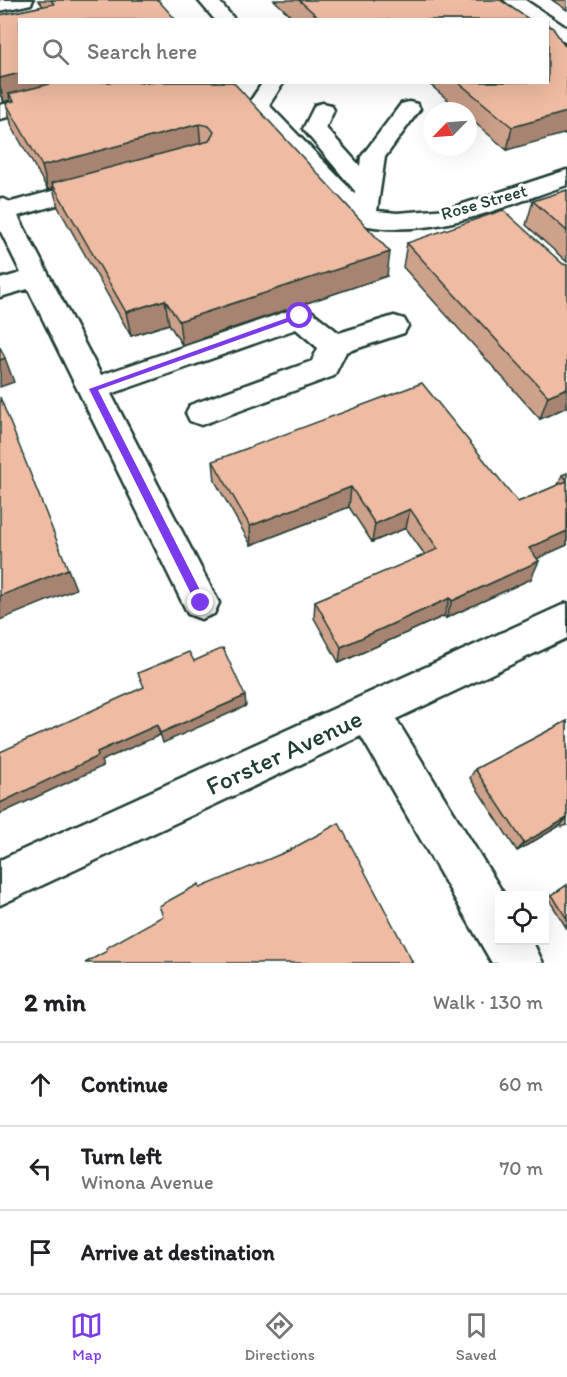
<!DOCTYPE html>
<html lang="en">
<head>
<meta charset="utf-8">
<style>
  :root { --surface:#fff; --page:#f2f2f2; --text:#202124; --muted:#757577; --line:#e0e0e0; --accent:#7c3aed }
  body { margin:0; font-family:Itim,sans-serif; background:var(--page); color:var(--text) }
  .controls { position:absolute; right:18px; bottom:18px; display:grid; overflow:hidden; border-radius:0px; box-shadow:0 6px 24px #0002 }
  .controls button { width:54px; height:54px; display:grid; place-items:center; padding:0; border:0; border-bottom:2px solid var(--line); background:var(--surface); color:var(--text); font:30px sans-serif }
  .compass { position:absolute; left:423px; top:102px; width:54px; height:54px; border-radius:50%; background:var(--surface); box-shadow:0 6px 24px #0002; rotate:245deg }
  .stop { position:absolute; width:18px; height:18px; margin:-14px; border:4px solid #7c3aed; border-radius:50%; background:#fff }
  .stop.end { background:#7c3aed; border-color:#fff; box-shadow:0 2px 6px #0008 }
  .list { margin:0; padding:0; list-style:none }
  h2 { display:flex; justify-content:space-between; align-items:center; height:78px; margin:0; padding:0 24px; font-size:26px }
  h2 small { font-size:20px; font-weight:400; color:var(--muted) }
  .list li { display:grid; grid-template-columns:39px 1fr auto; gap:18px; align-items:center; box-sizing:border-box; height:84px; padding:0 24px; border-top:2px solid var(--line) }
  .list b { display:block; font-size:22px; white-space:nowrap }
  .list p { margin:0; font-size:20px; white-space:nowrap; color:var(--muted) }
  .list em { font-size:20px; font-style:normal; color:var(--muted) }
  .icon { flex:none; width:33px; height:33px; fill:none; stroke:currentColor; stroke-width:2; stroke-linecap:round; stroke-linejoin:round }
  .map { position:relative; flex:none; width:567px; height:963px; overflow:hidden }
  .search { position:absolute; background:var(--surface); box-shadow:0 6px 24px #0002; left:18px; right:18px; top:18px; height:66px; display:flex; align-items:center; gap:15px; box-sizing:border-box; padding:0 21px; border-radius:0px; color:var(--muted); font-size:22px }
  .sheet { height:330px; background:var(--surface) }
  nav { display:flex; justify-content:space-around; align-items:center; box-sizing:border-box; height:84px; border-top:2px solid var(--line); background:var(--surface); font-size:16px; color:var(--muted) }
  nav a { display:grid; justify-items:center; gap:3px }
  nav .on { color:var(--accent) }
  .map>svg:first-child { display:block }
</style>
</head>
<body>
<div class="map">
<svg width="567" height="963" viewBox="0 0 567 963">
  <rect width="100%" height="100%" fill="#fff"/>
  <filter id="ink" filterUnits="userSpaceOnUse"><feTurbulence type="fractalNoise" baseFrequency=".0167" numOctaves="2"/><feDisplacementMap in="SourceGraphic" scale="12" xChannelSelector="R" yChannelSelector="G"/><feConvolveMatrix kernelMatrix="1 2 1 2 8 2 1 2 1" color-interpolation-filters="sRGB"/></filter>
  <g filter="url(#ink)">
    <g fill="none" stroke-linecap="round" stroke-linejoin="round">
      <defs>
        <path id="minor" d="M 0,0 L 33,0 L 31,4 L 0,11 Z
          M 198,0 L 218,0 L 235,20 L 215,20 Z
          M 504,0 L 525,0 L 567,28 L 567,43 L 548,33 L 548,20 L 528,20 Z
          M 92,82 L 130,82 L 128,87 L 0,119 L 0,105 Z
          M 263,82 L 284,82 L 269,105 L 355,194 L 355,191 L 303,129 L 315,105 L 323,103 L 331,105 L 334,110 L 326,128 L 360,166 L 361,157 L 401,104 L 409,102 L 417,104 L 420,109 L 385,157 L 377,211 L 397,213 L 448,209 L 567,170 L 567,185 C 499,208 427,242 354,223 L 247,106 Z
          M 97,179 L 106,181 L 109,186 L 106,191 L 18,216 L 101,375 L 300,307 L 310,310 L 339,333 L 394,316 L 404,319 L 408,326 L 404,333 L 346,352 L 334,376 L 201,425 L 190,421 L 186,413 L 190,405 L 312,361 L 318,348 L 296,329 L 111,394 L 219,603 L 214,614 L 201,619 L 188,614 L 28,289 L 0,297 L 0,279 L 21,273 L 0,230 L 0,198 L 11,202 Z
          M 567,603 L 567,638 L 396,719 L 505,896 L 500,896 L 500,940 L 532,940 L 543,963 L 492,963 L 361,736 L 0,905 L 0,860 Z"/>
      </defs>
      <use href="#minor" stroke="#1f3d34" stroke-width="5"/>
      <use href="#minor" fill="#fff" fill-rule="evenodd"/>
    </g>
    <path fill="#cea18b" stroke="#1f3d34" stroke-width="1.5" d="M 38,0 L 158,0 L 20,82 L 233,82 L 387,276 L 182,345 L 169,324 L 131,336 L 58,207 L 53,188 L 48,190 L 12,127 L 6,103 L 11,102 L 10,100 L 4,102 L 0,95 L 0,15 L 43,6 Z
      M 274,0 L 500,0 L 530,20 L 295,20 Z
      M 552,0 L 567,0 L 567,10 Z
      M 427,82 L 548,82 L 507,150 L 468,117 L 468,111 L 461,111 Z
      M 567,190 L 567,262 L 526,225 L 533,201 Z
      M 407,243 L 567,265 L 567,407 L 540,419 L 403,267 Z
      M 213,461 L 518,502 L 558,485 L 562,475 L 567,473 L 567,545 L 537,558 L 531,579 L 446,618 L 444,616 L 339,663 L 314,618 L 315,601 L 425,555 L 406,528 L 372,542 L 349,507 L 251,545 L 215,481 Z
      M 567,721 L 567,825 L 562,827 L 561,825 L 517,851 L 470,778 L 475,769 Z
      M 567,885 L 567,929 L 548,898 Z"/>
    <path fill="#a78371" stroke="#1f3d34" stroke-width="1.5" d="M 20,73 L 20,82 L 81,82 L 9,94 L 10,100 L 4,102 L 0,86 L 0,78 Z
      M 567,112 L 567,133 L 507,150 L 512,127 Z
      M 199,124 L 201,148 L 52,183 L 53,188 L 48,190 L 42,166 Z
      M 390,252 L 387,276 L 182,345 L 179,321 Z
      M 165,300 L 169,324 L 131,336 L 126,312 Z
      M 5,358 L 14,382 L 0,387 L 0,360 Z
      M 567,388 L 567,407 L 540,419 L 548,396 Z
      M 351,487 L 349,507 L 251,545 L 250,526 Z
      M 410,509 L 406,528 L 372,542 L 375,524 Z
      M 567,531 L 567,545 L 521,566 L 529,548 Z
      M 539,561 L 531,579 L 446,618 L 452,601 Z
      M 68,569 L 76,589 L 0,620 L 0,596 Z
      M 450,598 L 444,616 L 339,663 L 341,647 Z
      M 245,696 L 246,706 L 163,743 L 160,733 Z
      M 157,725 L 160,735 L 101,761 L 103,766 L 0,814 L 0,803 L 97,752 Z
      M 567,818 L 561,825 L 517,851 L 524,843 Z"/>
    <path fill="#efbba2" stroke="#1f3d34" stroke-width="1.5" d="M 51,0 L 158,0 L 176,20 L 20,20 L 20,73 L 0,78 L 0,15 L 54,4 Z
      M 299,0 L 500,0 L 530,20 L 313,20 L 319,18 Z
      M 548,25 L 553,28 L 564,45 L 567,46 L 567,112 L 512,127 L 458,82 L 548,82 Z
      M 58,82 L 233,82 L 390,252 L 179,321 L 165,300 L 126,312 L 52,183 L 209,141 L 214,132 L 209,126 L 199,124 L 42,166 L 6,103 L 14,101 L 9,94 Z
      M 567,190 L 567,231 L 533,201 Z
      M 503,210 L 563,264 L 567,265 L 567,388 L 548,396 L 407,243 Z
      M 0,347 L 5,358 L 0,360 Z
      M 422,383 L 518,502 L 567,481 L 567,531 L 529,548 L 539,561 L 452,601 L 450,598 L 341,647 L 315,601 L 438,549 L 410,509 L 375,524 L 351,487 L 250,526 L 213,461 Z
      M 0,397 L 68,569 L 0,596 Z
      M 567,473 L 567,480 L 562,475 Z
      M 223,648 L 245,696 L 160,733 L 157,725 L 97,752 L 98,756 L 0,803 L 0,752 L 144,687 L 138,673 L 189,652 L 194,661 Z
      M 567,721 L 567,818 L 524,843 L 475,769 Z
      M 339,823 L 413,963 L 85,963 L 107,951 L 106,948 L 163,916 L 159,906 L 199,884 L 200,888 L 288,851 Z
      M 567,885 L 567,919 L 552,895 Z"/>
  </g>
  <path fill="#7c3aed" d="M 298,314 L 305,316 L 98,390 L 205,600 L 207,603 L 201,608 L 197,606 L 89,389 Z"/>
  <g text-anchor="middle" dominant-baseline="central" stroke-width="6" stroke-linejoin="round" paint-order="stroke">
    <g font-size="18" fill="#1f3d34" stroke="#fff">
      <text transform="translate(484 202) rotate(-16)">Rose Street</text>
    </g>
    <g font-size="26" fill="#1f3d34" stroke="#fff">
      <text transform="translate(284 752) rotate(-25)">Forster Avenue</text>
    </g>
  </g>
</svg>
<div class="controls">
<button><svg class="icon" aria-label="locate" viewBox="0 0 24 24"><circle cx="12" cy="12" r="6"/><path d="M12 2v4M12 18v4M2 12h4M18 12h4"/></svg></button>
</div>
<svg class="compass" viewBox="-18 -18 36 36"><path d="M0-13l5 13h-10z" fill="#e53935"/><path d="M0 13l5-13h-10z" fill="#757577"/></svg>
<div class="stop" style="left:300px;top:316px"></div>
<div class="stop end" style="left:201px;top:603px"></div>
<div class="search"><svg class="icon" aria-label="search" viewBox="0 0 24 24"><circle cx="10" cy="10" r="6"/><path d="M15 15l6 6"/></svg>Search here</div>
</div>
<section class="sheet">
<h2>2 min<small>Walk · 130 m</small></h2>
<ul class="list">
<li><svg class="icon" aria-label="ahead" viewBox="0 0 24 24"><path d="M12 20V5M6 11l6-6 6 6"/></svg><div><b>Continue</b></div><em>60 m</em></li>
<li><svg class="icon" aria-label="left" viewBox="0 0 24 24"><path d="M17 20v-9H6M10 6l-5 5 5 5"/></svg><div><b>Turn left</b><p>Winona Avenue</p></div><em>70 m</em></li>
<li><svg class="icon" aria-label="arrive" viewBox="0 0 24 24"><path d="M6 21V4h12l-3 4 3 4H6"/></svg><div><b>Arrive at destination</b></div></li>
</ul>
</section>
<nav>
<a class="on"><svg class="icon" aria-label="map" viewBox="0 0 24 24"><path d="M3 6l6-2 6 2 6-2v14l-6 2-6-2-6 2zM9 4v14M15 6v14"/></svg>Map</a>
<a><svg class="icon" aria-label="directions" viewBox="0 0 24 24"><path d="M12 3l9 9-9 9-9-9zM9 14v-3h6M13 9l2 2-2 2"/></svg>Directions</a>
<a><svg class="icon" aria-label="saved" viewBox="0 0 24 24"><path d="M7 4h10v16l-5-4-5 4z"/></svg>Saved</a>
</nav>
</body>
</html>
